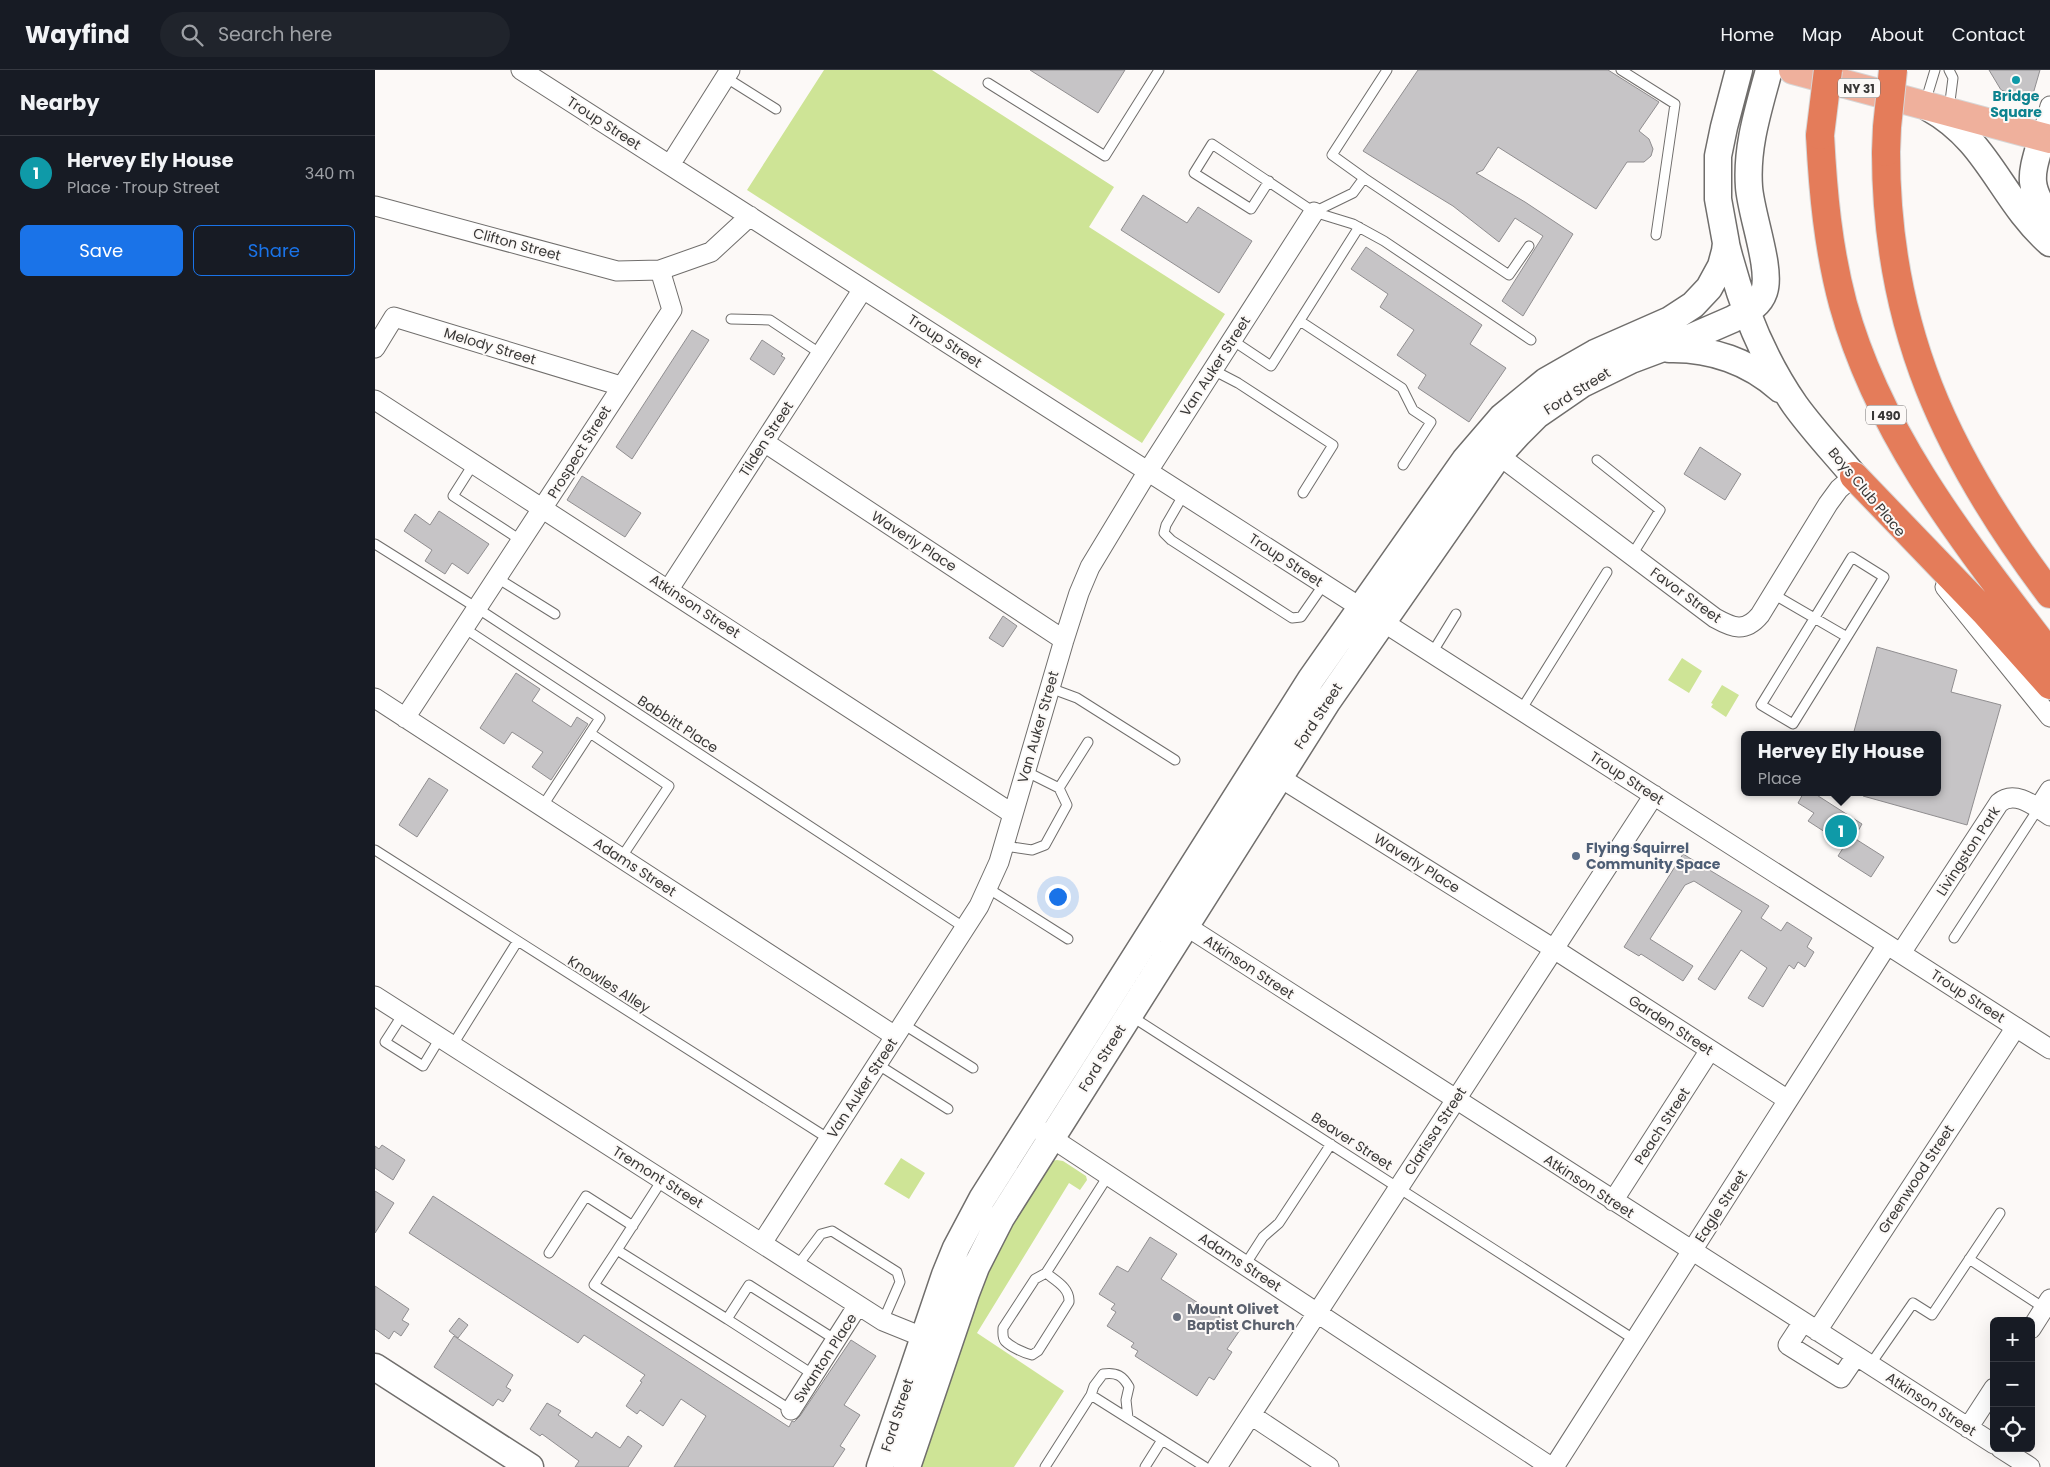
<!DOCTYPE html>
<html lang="en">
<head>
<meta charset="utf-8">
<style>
  :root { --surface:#171b24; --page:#20242c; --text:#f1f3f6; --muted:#9ea1a6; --line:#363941; --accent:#1a73e8 }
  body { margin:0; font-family:Poppins,sans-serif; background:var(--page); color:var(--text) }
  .controls { position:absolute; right:15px; bottom:15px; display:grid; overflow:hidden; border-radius:8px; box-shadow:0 5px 20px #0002 }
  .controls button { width:45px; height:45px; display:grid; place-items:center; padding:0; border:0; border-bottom:1px solid var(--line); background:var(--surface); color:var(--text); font:25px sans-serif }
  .you { position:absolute; left:682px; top:826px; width:18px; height:18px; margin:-12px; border:4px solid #fff; border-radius:50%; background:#1a73e8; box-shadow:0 0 0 8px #1a73e833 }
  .badge { display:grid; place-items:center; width:32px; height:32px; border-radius:50%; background:var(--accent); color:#fff; font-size:16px; font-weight:700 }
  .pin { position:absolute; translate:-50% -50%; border:2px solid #fff; box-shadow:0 1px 5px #0006 }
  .popup { position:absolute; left:1366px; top:661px; width:200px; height:65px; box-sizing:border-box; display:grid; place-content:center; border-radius:8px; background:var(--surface); filter:drop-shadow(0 1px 4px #0005); font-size:16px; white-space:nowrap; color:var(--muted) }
  .popup b { font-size:19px; color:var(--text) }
  .popup::after { content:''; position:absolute; left:50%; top:100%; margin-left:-10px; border:10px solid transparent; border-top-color:var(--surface) }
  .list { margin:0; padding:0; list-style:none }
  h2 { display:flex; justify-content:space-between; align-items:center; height:65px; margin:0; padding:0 20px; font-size:21px }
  h2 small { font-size:16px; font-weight:400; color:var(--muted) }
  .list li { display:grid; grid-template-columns:32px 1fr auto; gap:15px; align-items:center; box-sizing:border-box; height:75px; padding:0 20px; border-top:1px solid var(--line) }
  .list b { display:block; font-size:19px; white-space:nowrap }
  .list p { margin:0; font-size:16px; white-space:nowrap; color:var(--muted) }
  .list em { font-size:16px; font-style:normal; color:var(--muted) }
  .actions { display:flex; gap:10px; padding:15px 20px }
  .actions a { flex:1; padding:11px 0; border:1px solid var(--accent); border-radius:8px; text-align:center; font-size:18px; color:var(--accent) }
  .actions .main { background:var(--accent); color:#fff }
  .icon { flex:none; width:28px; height:28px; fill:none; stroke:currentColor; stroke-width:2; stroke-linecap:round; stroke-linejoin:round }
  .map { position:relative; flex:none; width:1675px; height:1397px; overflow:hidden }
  header { display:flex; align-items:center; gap:30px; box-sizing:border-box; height:70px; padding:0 25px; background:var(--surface); border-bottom:1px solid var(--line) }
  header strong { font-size:24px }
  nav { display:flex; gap:28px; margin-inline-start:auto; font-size:18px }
  .search { width:350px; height:45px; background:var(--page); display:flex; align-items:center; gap:12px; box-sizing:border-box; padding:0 18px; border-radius:28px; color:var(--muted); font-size:19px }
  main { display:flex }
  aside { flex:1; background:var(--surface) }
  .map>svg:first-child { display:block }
</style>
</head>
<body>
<header>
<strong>Wayfind</strong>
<div class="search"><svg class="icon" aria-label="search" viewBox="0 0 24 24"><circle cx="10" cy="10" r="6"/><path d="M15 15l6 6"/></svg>Search here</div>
<nav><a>Home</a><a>Map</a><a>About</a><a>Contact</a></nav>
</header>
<main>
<aside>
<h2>Nearby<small></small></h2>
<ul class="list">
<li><span class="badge" style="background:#0f9aa8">1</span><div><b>Hervey Ely House</b><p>Place · Troup Street</p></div><em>340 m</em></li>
</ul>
<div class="actions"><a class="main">Save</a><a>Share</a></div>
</aside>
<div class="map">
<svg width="1675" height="1397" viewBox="0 0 1675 1397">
  <rect width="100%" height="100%" fill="#fcf9f7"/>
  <path fill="#cee496" d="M 449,0 L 557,0 L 739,117 L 714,157 L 850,244 L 767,373 L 372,120 Z
    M 1307,588 L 1327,601 L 1314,623 L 1293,610 Z
    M 1347,615 L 1364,625 L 1351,647 L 1336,637 L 1338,634 L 1336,633 Z
    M 526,1088 L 550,1103 L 534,1129 L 509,1114 Z
    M 682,1090 L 688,1091 L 711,1106 L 712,1110 L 705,1120 L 694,1113 L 602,1263 L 689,1321 L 639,1397 L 542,1397 L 616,1186 L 677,1091 Z"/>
  <path fill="#c6c4c6" stroke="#908e90" d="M 655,0 L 750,0 L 723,43 Z
    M 1043,0 L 1233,0 L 1284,32 L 1264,61 L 1274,69 L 1278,79 L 1276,86 L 1269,92 L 1252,92 L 1221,139 L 1123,77 L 1108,100 L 1101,103 L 1150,132 L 1198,164 L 1148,246 L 1127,231 L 1168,166 L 1140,148 L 1124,172 L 1078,136 L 988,81 Z
    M 1614,0 L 1665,0 L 1656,31 L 1626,20 Z
    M 768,125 L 812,153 L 823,137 L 877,171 L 844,223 L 746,160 Z
    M 991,177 L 1107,255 L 1095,274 L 1131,298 L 1094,352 L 1043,318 L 1051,305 L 1022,285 L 1039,260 L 1005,237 L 1013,224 L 976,199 Z
    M 317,260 L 334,270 L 257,389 L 241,377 Z
    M 387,270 L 408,284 L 406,286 L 410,288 L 399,305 L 375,289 Z
    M 1325,377 L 1366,404 L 1350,430 L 1309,404 Z
    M 207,406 L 266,443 L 250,467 L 192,430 Z
    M 64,441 L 114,474 L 93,504 L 77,493 L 70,504 L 50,491 L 57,480 L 29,461 L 40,444 L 55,455 Z
    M 628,546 L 642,556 L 628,577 L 614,568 Z
    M 1502,577 L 1582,600 L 1576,622 L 1626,635 L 1592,755 L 1488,726 L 1489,722 L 1562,722 L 1562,665 L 1478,665 Z
    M 141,603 L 165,619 L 157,631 L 196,657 L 202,647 L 213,654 L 176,710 L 157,697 L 168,682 L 137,662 L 129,674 L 105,658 Z
    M 54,708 L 73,720 L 42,767 L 24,755 Z
    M 1429,722 L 1437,722 L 1487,754 L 1479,768 L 1509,787 L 1496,807 L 1463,786 L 1470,775 L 1433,751 L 1439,743 L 1423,733 Z
    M 1308,784 L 1394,836 L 1386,848 L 1406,861 L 1412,852 L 1437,868 L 1432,877 L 1439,882 L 1430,897 L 1423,892 L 1419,899 L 1414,895 L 1388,937 L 1373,928 L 1392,898 L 1366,880 L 1340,920 L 1323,909 L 1367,841 L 1319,811 L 1310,815 L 1275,869 L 1318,896 L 1308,911 L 1266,884 L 1264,886 L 1249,877 Z
    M 7,1075 L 30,1090 L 18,1110 L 0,1098 L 0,1076 L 4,1079 Z
    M 0,1121 L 19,1133 L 0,1163 Z
    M 58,1126 L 414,1357 L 417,1351 L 419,1352 L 425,1346 L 476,1270 L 501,1286 L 469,1335 L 485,1345 L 465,1376 L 470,1379 L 458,1397 L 299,1397 L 331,1346 L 306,1329 L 288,1356 L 265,1340 L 262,1344 L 251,1336 L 267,1312 L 265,1311 L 270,1305 L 209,1265 L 203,1273 L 34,1163 Z
    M 775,1167 L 802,1184 L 786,1209 L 865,1260 L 852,1279 L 857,1282 L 839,1310 L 834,1307 L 822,1326 L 760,1286 L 763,1281 L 756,1277 L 759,1273 L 732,1256 L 741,1242 L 736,1239 L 740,1234 L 724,1224 L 742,1196 L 753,1202 Z
    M 0,1216 L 34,1239 L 27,1250 L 34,1254 L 26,1266 L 19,1261 L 14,1269 L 0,1259 Z
    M 84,1248 L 93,1255 L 83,1268 L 74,1261 Z
    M 79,1266 L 138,1305 L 131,1317 L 136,1320 L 128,1332 L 123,1329 L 118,1336 L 59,1297 Z
    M 172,1333 L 186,1341 L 183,1345 L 217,1368 L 221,1362 L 245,1378 L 253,1366 L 267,1376 L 253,1397 L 200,1397 L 204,1391 L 167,1364 L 165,1366 L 155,1359 Z"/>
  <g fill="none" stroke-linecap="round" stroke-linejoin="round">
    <defs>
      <path id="lane" d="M 1246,0 L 1300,34 L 1281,165
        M 1574,0 L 1578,8 L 1574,39
        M 350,7 L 401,39
        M 613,13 L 730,86 L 784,0
        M 1550,33 L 1560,0
        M 989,108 L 957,85 L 1012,0
        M 894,111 L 876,139 L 819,103 L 837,74 L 939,142 L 978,154 L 1009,171 L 1156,270
        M 939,142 L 978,123 L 989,108 L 1134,205 L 1154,176
        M 356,249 L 395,250 L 446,284
        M 925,251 L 1027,318 L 1038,340 L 1056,352 L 1028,395
        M 857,270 L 896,296 L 984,157
        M 838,300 L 863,313 L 958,375 L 928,423
        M 1222,390 L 1285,440 L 1257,485
        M 99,393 L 78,426 L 147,471
        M 809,424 L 791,455 L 789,463 L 796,470 L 917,548 L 926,547 L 949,514
        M 0,474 L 102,538 L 590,858
        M 122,508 L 180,544
        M 1398,524 L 1472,567 L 1418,654 L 1386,635 L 1477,487 L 1509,507 L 1472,567
        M 89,558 L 225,648 L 167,737
        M 1057,583 L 1081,544
        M 675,618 L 702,628 L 800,690
        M 1146,640 L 1232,502
        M 215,663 L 294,716 L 246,788
        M 684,718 L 713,672
        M 630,776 L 657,780 L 670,775 L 692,735 L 684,718 L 650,701
        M 0,780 L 454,1069
        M 614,819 L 693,869
        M 1579,868 L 1663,739
        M 28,944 L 10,972 L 48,996 L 65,968
        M 756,946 L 1260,1270
        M 528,954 L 598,998
        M 77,976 L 142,872
        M 502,994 L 573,1039
        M 287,1110 L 242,1180 L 352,1249 L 374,1215 L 461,1270
        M 242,1180 L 219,1215 L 416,1340
        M 174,1183 L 211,1126 L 258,1156
        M 1594,1189 L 1669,1238
        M 870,1195 L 888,1167 L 904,1153 L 956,1074
        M 422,1196 L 446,1164 L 457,1161 L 522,1202 L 525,1212 L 508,1251
        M 671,1203 C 681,1211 695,1218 694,1232 L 663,1281 L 657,1285 C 649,1283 636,1277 630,1271 C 627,1267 628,1262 628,1258 L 660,1209 L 671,1203 L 733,1106
        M 352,1249 L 439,1305
        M 1495,1295 L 1538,1233 L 1557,1245 L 1625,1143
        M 716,1325 L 719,1316 L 728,1304 C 742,1302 748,1306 754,1317 L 751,1330 L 753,1348
        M 670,1397 L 716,1325 L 830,1397
        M 770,1397 L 787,1370"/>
      <path id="street" d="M 146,0 L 1675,979
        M 1667,67 L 1675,36
        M 295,95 L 355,0
        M 0,136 L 242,201 L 285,200 L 336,182 L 375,146
        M 0,278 L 19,247 L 246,316
        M 0,330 L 638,744
        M 389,372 L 689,570
        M 1114,378 L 1340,548 C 1358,558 1370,563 1385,545 L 1453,434 L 1464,419 L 1479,406 L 1486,415
        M 1570,517 L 1675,647
        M 294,519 L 488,219
        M 0,628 L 520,966
        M 30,648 L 297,240 L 285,200
        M 904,707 L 1179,879 L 1413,1030
        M 1663,739 L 1675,720
        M 811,856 L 1619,1374
        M 1526,883 L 1624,733 C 1640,719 1661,737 1675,746
        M 0,926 L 508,1251 L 560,1272
        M 666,1061 L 1176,1397
        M 1238,1131 L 1335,980
        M 387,1173 L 604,836 L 624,792 L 689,570 L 704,523 L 715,497 L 773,401 L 939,142
        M 1428,1252 L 1413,1275 L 1466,1308 L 1481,1286
        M 1656,1259 L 1675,1229
        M 1442,1261 L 1641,957
        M 416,1340 L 483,1235
        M 876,1345 L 954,1397
        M 1593,1358 L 1619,1318
        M 1625,1378 L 1655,1397
        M 842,1397 L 1279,725
        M 1179,1397 L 1512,875"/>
      <path id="secondary" d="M 1554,38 C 1614,71 1626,130 1675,173
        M 1667,67 C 1656,106 1651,114 1675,149
        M 1351,174 C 1365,231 1386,286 1420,335 C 1438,360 1459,382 1479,406
        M 1294,279 C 1336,278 1375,292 1405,319
        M 0,1297 L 155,1397
        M 505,1397 L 570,1205 L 581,1178 L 607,1129 L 936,609 L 1090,390 L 1127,347 L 1171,311 L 1220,283 L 1295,250 L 1318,235 L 1334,218 L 1346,196 L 1350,181 L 1351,173 L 1343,129 L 1343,86 L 1349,57 L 1364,0
        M 532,1397 L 591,1223 L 601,1197 L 626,1148 L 952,632 L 1124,385 L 1143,364 L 1162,345 L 1207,314 L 1256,290 L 1312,269 L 1358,249 C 1370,242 1384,237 1389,222 C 1397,199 1376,145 1374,117 C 1371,76 1384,38 1394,0"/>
      <path id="primary" d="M 1418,0 L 1675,69"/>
      <path id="highway" d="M 1445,65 C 1448,122 1453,178 1468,234 C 1505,368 1592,475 1675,584
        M 1511,82 C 1511,258 1571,386 1675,524
        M 1479,406 L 1609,541 L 1675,615"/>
    </defs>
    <use href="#lane" stroke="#706e6c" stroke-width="11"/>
    <use href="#street" stroke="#706e6c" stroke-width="21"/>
    <use href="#secondary" stroke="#706e6c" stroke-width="29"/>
    <use href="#primary" stroke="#d7d7d7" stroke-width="30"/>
    <use href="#highway" stroke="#d7d7d7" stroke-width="30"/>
    <use href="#lane" stroke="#fff" stroke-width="9"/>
    <use href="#street" stroke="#fff" stroke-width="19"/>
    <use href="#secondary" stroke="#fff" stroke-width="26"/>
    <use href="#primary" stroke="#efb09c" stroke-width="28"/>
    <use href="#highway" stroke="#e47c5a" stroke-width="28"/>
    <defs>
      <path id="highway-bridge" d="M 1445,65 L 1453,0
        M 1511,82 L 1512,57 L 1518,0"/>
    </defs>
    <use href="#highway-bridge" stroke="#d7d7d7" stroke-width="30" stroke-linecap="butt"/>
    <use href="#highway-bridge" stroke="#e47c5a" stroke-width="28"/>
  </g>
  <circle fill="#0f9aa8" stroke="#fcf9f7" stroke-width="2" cx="1641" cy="10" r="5"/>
  <circle fill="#5c6f8a" stroke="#fcf9f7" stroke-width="2" cx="1201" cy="786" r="5"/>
  <circle fill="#6b7280" stroke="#fcf9f7" stroke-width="2" cx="802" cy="1247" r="5"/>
  <g text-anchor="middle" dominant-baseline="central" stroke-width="4" stroke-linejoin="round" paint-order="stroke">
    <g fill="#fcf9f7" stroke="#737170" stroke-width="1">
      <rect x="1463" y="8.5" width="42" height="19" rx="4"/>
      <rect x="1491" y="335.5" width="40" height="19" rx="4"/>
    </g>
    <g font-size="12" font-weight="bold" fill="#383736">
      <text x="1484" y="18">NY 31</text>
      <text x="1511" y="345">I 490</text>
    </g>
    <g font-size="14" font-weight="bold" fill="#0d838f" stroke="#fcf9f7">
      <text x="1641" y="26">Bridge<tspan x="1641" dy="16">Square</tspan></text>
    </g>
    <g font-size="14" fill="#383736" stroke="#fcf9f7">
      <text transform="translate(229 53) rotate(33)">Troup Street</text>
      <text transform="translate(142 174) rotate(15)">Clifton Street</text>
      <text transform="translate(570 271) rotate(33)">Troup Street</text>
      <text transform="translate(115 276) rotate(17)">Melody Street</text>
      <text transform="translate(840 296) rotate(-57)">Van Auker Street</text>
      <text transform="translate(1202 321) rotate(-32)">Ford Street</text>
      <text transform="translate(391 369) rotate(-57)">Tilden Street</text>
      <text transform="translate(204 382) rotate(-58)">Prospect Street</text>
      <text transform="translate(1492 422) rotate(50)">Boys Club Place</text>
      <text transform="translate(539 471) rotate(33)">Waverly Place</text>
      <text transform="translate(911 490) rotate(33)">Troup Street</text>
      <text transform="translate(1311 525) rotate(36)">Favor Street</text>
      <text transform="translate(320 536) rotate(33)">Atkinson Street</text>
      <text transform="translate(943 646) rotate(-57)">Ford Street</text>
      <text transform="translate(303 654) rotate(33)">Babbitt Place</text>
      <text transform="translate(663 657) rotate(-74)">Van Auker Street</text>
      <text transform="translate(1252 708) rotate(33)">Troup Street</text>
      <text transform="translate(1593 781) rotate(-57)">Livingston Park</text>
      <text transform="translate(1042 793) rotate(32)">Waverly Place</text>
      <text transform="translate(260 797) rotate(33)">Adams Street</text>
      <text transform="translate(874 897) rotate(33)">Atkinson Street</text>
      <text transform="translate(234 914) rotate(32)">Knowles Alley</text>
      <text transform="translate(1593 926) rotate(33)">Troup Street</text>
      <text transform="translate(1296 955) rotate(33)">Garden Street</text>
      <text transform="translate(727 988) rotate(-58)">Ford Street</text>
      <text transform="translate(487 1018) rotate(-57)">Van Auker Street</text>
      <text transform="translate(1287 1056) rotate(-57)">Peach Street</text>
      <text transform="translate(1060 1061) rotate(-57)">Clarissa Street</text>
      <text transform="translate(977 1071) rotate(33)">Beaver Street</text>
      <text transform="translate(283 1107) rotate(32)">Tremont Street</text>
      <text transform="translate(1541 1109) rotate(-57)">Greenwood Street</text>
      <text transform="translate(1214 1116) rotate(33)">Atkinson Street</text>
      <text transform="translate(1346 1136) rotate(-57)">Eagle Street</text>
      <text transform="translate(865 1192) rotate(33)">Adams Street</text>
      <text transform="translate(450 1288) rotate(-57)">Swanton Place</text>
      <text transform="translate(1556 1334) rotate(33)">Atkinson Street</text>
      <text transform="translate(522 1345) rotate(-72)">Ford Street</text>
    </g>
    <g font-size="14" font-weight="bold" fill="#4e5e75" stroke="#fcf9f7" text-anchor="start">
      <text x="1211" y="778">Flying Squirrel<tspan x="1211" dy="16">Community Space</tspan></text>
    </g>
    <g font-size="14" font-weight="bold" fill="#5b616d" stroke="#fcf9f7" text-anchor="start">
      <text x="812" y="1239">Mount Olivet<tspan x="812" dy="16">Baptist Church</tspan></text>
    </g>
  </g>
</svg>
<div class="controls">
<button>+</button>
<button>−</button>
<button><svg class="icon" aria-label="locate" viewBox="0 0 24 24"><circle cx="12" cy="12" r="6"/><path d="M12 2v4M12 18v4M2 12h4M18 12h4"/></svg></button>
</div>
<div class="you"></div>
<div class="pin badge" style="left:1466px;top:761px;background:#0f9aa8">1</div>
<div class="popup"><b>Hervey Ely House</b>Place</div>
</div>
</main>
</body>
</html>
